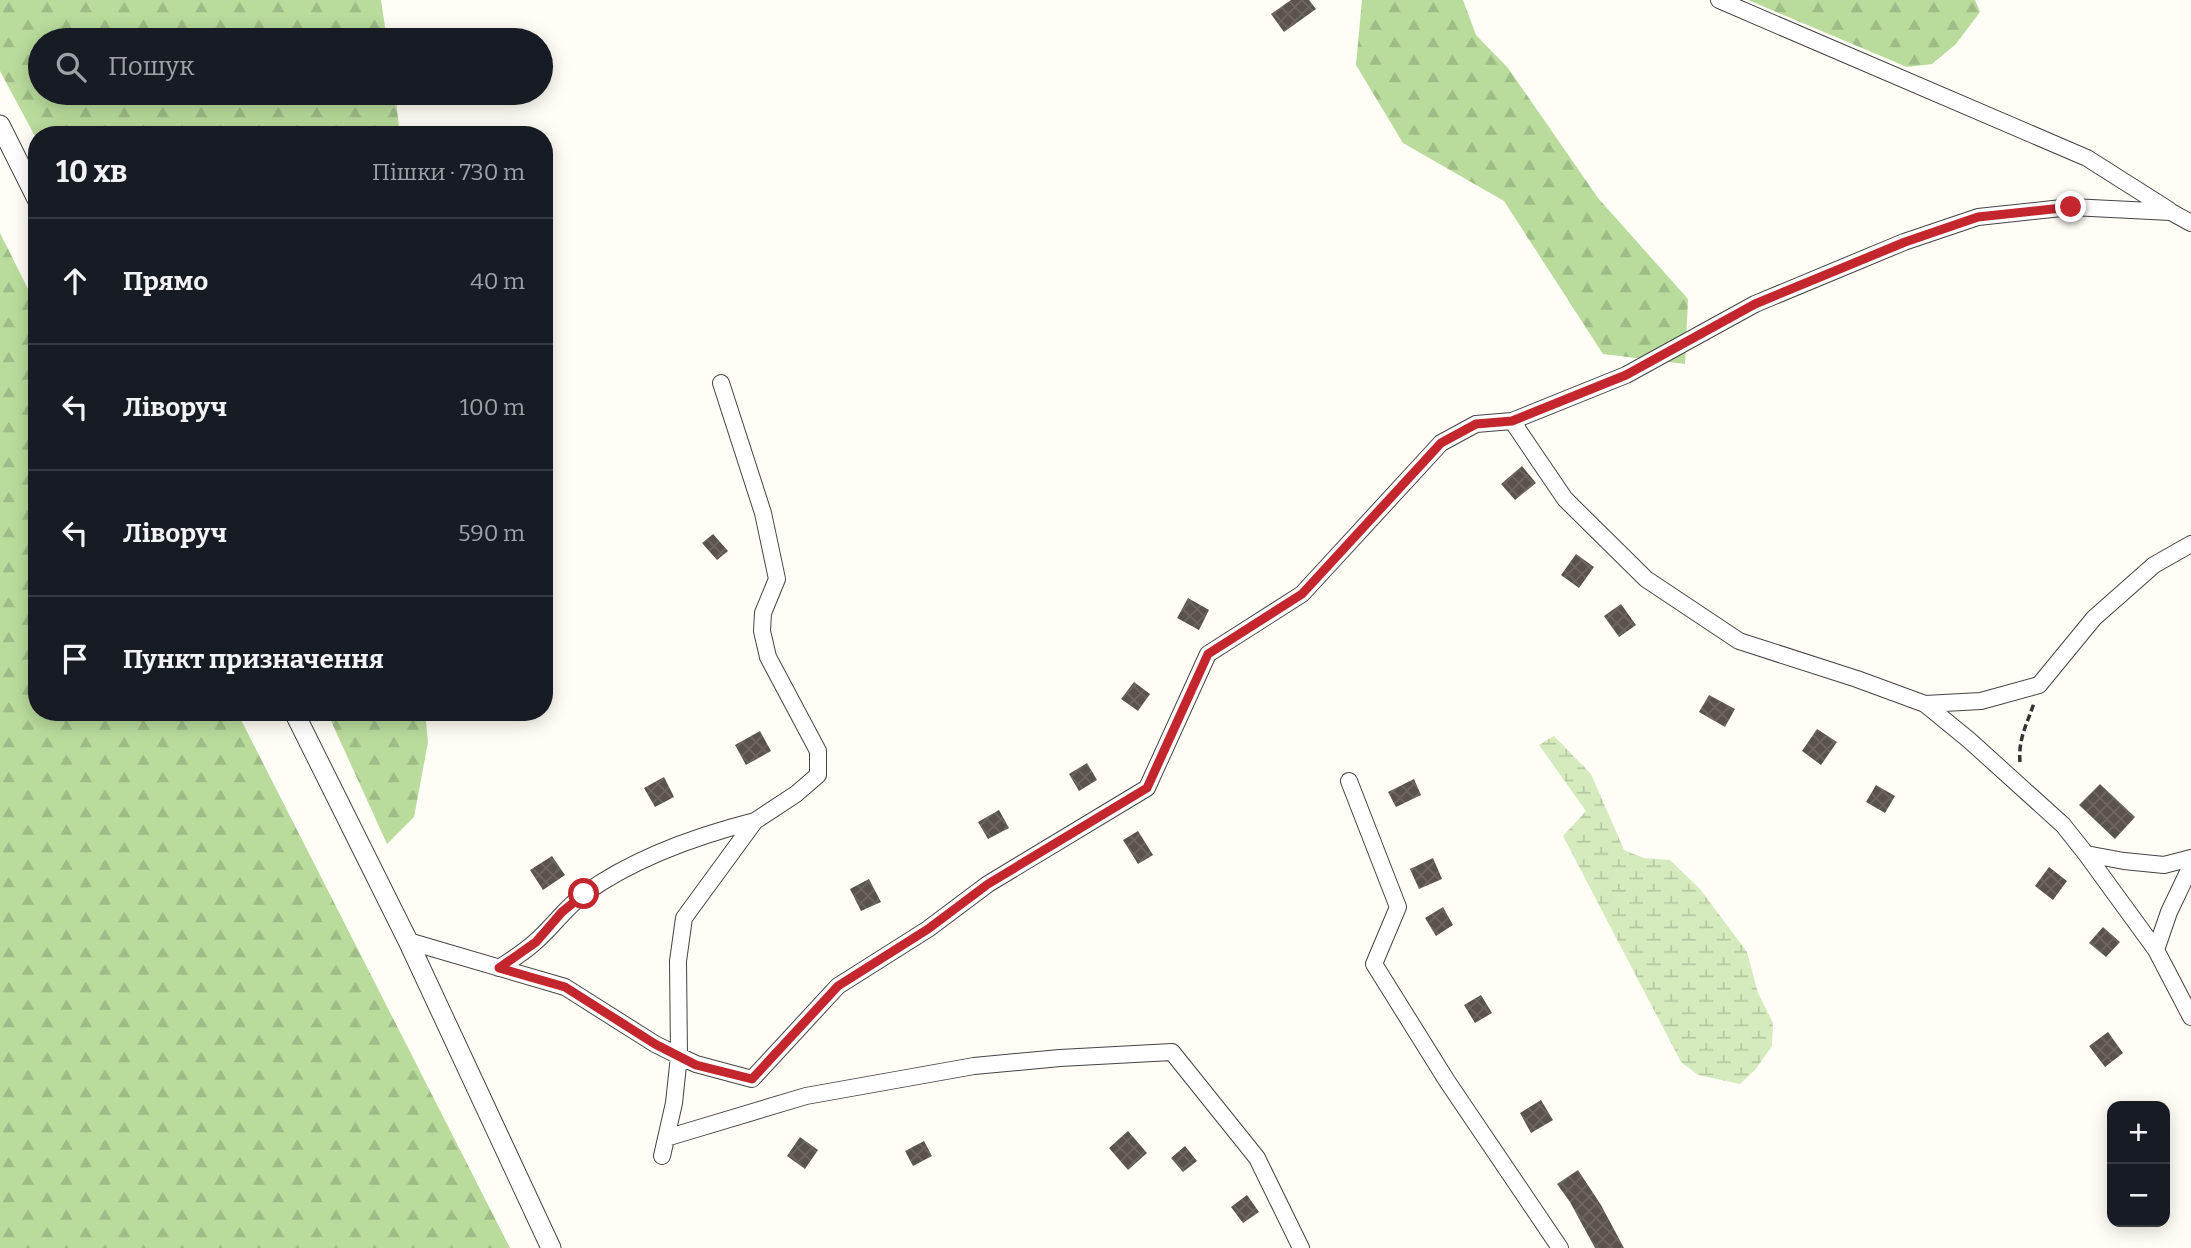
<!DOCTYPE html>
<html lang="uk">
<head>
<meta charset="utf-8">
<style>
  :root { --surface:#171b24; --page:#242831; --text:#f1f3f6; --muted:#9ea1a6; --line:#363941 }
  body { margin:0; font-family:Bitter,serif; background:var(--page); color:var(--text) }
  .controls { position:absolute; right:21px; bottom:21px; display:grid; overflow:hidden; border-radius:14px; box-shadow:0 4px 18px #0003 }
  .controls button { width:63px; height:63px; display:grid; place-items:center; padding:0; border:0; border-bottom:2px solid var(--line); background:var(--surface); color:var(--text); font:35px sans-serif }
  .stop { position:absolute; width:21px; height:21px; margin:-16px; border:5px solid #c4262e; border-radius:50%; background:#fff }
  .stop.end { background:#c4262e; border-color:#fff; box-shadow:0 2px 7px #0008 }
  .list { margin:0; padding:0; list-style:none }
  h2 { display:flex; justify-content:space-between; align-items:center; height:91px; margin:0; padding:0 28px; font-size:30px }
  h2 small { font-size:23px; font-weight:400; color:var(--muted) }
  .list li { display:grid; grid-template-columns:46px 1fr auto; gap:21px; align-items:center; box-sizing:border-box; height:126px; padding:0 28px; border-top:2px solid var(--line) }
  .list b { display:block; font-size:26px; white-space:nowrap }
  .list em { font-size:23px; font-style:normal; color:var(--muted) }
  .icon { flex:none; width:38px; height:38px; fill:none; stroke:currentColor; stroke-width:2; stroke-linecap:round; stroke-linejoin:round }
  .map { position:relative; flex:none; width:2191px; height:1248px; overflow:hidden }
  .search { position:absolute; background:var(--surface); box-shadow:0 4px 18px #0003; left:28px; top:28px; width:525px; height:77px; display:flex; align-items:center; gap:18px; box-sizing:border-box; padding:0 24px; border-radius:38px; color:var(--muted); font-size:26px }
  .panel { position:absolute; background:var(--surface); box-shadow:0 4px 18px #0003; left:28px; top:126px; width:525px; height:595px; border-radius:28px }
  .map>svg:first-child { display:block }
</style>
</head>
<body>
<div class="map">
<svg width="2191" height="1248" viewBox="0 0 2191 1248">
  <defs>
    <pattern id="forest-firs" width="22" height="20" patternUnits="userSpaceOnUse" patternTransform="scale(1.75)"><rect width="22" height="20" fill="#b9dc9c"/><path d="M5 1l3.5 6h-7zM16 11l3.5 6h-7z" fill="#9ebc85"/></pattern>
    <pattern id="wetland-marsh" width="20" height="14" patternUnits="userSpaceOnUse" patternTransform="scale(1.75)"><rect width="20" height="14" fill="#d5ebbd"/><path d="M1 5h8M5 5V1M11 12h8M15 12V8" fill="none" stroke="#b6c8a1"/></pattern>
    <pattern id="building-cross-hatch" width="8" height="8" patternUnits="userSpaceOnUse" patternTransform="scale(1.75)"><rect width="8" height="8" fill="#5a524d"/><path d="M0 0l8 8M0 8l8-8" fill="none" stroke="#6d6662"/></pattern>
  </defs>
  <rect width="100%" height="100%" fill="#fffdf5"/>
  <path fill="url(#forest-firs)" d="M 0,0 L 381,0 L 387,40 L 40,40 L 40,93 L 395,93 L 400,135 L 37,135 L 37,140 L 0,71 Z
    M 1362,0 L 1463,0 L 1476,35 L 1508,68 L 1598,198 L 1688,299 L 1685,364 L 1603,354 L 1504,201 L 1403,143 L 1356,65 Z
    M 1748,0 L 1975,0 L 1980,12 L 1956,44 L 1932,64 L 1907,67 Z
    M 0,233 L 37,307 L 37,712 L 237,712 L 510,1248 L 0,1248 Z
    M 327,712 L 425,712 L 428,742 L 414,817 L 387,844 Z"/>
  <path fill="url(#wetland-marsh)" d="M 1554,736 L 1591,774 L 1624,850 L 1644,858 L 1670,860 L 1700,889 L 1747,952 L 1758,993 L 1773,1023 L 1772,1046 L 1755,1070 L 1740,1084 L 1698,1075 L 1681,1062 L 1563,836 L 1586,811 L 1539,745 Z"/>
  <path fill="url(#building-cross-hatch)" d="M 1291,0 L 1309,0 L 1316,9 L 1284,32 L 1271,14 Z
    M 1522,466 L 1536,483 L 1515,500 L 1501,484 Z
    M 713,534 L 728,551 L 717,560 L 702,543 Z
    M 1576,554 L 1594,567 L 1579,588 L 1561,575 Z
    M 1188,598 L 1209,610 L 1199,630 L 1177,618 Z
    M 1621,604 L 1636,625 L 1619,637 L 1604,616 Z
    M 1134,682 L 1150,694 L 1138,711 L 1121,699 Z
    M 1709,695 L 1735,709 L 1725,727 L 1699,712 Z
    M 1817,729 L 1837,742 L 1821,765 L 1802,751 Z
    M 760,731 L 771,751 L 746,765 L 735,745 Z
    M 1087,763 L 1097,780 L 1079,791 L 1069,774 Z
    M 664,777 L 674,797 L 655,807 L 644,788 Z
    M 1414,779 L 1421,795 L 1396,807 L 1388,792 Z
    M 2100,784 L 2135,817 L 2115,839 L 2079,805 Z
    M 1876,785 L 1895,796 L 1885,813 L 1866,802 Z
    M 999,810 L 1009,828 L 988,839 L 978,822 Z
    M 1138,831 L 1153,855 L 1138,864 L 1123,840 Z
    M 552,856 L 565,875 L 543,890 L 530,870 Z
    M 1433,858 L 1442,879 L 1419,889 L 1410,869 Z
    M 2049,867 L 2067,881 L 2053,900 L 2035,886 Z
    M 869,879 L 881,902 L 861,911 L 850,889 Z
    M 1443,907 L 1453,925 L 1436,936 L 1425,918 Z
    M 2103,927 L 2120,942 L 2106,957 L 2089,943 Z
    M 1481,995 L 1492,1013 L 1475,1023 L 1464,1005 Z
    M 2108,1032 L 2123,1053 L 2105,1067 L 2089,1046 Z
    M 1541,1100 L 1553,1120 L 1531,1133 L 1520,1113 Z
    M 1128,1131 L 1147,1153 L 1128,1170 L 1109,1148 Z
    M 800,1137 L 818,1150 L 805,1169 L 787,1156 Z
    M 924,1141 L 932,1156 L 913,1166 L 905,1151 Z
    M 1185,1146 L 1197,1161 L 1183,1172 L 1171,1158 Z
    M 1578,1170 L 1601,1205 L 1624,1248 L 1595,1248 L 1570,1202 L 1557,1184 Z
    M 1247,1195 L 1259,1212 L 1243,1223 L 1231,1207 Z"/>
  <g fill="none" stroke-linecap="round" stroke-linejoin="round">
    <defs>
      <path id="minor" d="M 1719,0 L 2087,158 L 2169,210
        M 1512,421 L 1626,375 L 1755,304 L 1904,242 L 1978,217 L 2071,207 L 2171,212 L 2191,223
        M 1925,704 L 1981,701 L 2039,685 L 2094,618 L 2154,565 L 2191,544
        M 1349,781 L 1398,907 L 1374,964 L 1447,1081 L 1560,1248
        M 2086,854 L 2124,861 L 2164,865 L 2191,858
        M 408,941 L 565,987 L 655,1044 L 679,1056 L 696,1064 L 752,1079 L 838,986 L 928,929 L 988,884 L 1147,788 L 1208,654 L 1302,594 L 1441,443 L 1476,424 L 1512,421 L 1565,499 L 1646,579 L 1739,641 L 1857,679 L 1925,704 L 1969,740 L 2063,825 L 2086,854 L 2156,950 L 2191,1017
        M 2156,950 L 2169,912 L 2191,866
        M 499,968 C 511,960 523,953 534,943 C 552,928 564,909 584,894 C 634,858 696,836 755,821
        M 666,1138 L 806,1096 L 974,1066 L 1060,1058 L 1172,1052 L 1257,1158 L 1301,1248
        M 662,1156 L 674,1103 L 679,1056 L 678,961 L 684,918 L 755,821 L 796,794 L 818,775 L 818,751 L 768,657 L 762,631 L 763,613 L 777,579 L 763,513 L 721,383"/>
      <path id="tertiary" d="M 0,125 L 37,199
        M 294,712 L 408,941 L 551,1248"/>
    </defs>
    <use href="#minor" stroke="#444" stroke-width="18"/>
    <use href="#tertiary" stroke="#444" stroke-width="21"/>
    <path stroke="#333" stroke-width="3.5" stroke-dasharray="7 3.5" stroke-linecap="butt" d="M 2020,762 C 2018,739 2027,724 2034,703"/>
    <use href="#minor" stroke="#fff" stroke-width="16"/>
    <use href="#tertiary" stroke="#fff" stroke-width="19"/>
  </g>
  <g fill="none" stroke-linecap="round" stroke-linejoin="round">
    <path stroke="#c4262e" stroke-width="9" d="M 584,894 L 562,912 L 536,942 L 499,968 L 565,987 L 655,1044 L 696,1065 L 752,1079 L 838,986 L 928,929 L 988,884 L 1147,788 L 1208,654 L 1302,594 L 1441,443 L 1476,424 L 1512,421 L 1626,375 L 1755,304 L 1905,242 L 1978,217 L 2071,207"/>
  </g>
</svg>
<div class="controls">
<button>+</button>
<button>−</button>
</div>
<div class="stop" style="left:584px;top:894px"></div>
<div class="stop end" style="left:2071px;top:207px"></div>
<div class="search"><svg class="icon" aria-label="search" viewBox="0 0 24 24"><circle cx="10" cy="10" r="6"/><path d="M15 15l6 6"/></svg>Пошук</div>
<section class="panel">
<h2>10 хв<small>Пішки · 730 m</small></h2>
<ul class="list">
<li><svg class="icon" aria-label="ahead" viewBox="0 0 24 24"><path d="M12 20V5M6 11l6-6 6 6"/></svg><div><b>Прямо</b></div><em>40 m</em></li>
<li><svg class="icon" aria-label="left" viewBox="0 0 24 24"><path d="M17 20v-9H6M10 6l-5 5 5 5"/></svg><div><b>Ліворуч</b></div><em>100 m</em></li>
<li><svg class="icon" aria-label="left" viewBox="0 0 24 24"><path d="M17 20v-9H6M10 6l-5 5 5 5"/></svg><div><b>Ліворуч</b></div><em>590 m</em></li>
<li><svg class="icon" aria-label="arrive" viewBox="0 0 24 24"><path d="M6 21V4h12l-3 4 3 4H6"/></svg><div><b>Пункт призначення</b></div></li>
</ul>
</section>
</div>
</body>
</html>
